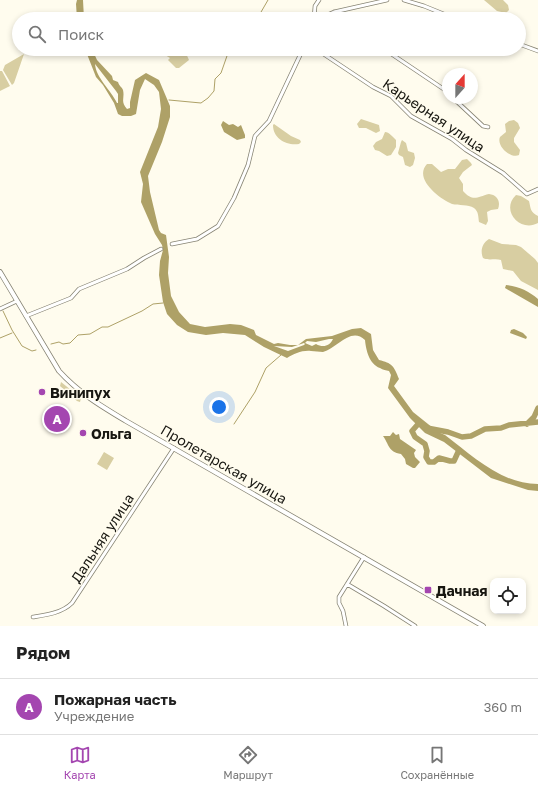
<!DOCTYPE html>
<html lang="ru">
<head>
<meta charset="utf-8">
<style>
  :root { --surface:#fff; --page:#f2f2f2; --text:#222; --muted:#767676; --line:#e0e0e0; --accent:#a446b0 }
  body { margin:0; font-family:"Golos Text",sans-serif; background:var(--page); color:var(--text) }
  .controls { position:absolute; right:12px; bottom:12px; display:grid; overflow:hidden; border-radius:8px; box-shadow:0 2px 6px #0003 }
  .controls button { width:36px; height:36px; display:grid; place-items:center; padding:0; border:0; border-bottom:1px solid var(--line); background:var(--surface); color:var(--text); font:20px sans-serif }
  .compass { position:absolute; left:442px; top:68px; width:36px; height:36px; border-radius:50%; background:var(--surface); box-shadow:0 2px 6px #0003; rotate:21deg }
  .you { position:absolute; left:219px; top:407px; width:14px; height:14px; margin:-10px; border:3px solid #fff; border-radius:50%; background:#1a73e8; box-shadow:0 0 0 6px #1a73e833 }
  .badge { display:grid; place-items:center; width:26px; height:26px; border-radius:50%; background:var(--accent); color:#fff; font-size:13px; font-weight:700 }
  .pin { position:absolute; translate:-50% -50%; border:2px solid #fff; box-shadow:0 1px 4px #0006 }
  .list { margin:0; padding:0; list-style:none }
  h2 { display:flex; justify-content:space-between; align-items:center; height:52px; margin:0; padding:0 16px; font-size:17px }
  h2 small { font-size:13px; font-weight:400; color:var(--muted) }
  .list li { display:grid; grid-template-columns:26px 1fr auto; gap:12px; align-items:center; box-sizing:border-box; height:56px; padding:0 16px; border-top:1px solid var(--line) }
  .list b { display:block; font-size:15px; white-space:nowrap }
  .list p { margin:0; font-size:13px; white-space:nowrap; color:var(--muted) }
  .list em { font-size:13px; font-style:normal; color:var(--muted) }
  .icon { flex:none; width:22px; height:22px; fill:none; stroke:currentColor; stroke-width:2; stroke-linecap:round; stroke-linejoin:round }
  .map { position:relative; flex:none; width:538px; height:626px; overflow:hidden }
  .search { position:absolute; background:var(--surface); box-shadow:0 2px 6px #0003; left:12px; right:12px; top:12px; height:44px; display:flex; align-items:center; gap:10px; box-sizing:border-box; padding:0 14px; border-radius:22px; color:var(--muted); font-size:15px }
  .sheet { height:108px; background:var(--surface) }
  nav { display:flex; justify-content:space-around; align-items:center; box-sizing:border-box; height:56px; border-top:1px solid var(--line); background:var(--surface); font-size:11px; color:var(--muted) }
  nav a { display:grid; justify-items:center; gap:2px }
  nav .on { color:var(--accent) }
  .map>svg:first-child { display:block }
</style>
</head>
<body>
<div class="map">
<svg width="538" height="626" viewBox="0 0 538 626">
  <rect width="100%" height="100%" fill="#fffcee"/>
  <path fill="#d8cea2" d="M 484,0 L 503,0 L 508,5 L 509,10 L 506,13 L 497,11 Z
    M 163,49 L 184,49 L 189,60 L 179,68 L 176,68 L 168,60 L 170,58 L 165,55 Z
    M 24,54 L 14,83 L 12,85 L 3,70 L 5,65 Z
    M 0,71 L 2,71 L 10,86 L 0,91 Z
    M 361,119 L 379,125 L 380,131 L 376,133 L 366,128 L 359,128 L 357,124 Z
    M 514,120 L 518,123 L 520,128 L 514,138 L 514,142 L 520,150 L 519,155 C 511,159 496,146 500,137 C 502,135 504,134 506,132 L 505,124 L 509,121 Z
    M 274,124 L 291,136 L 300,140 L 301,142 L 299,144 C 287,146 273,139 273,125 Z
    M 385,132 C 389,132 393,137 396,140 L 396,147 L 391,155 L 387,156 L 379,151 L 375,150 L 373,146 L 376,142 L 382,139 Z
    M 402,140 L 406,143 L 408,151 L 414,153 L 415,158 L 413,165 L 410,167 L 405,165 L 403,157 L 399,155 L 398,153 L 401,142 Z
    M 467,159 L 471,163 L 472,165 L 463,172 L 459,178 L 463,184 L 463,191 C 473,202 477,197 489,194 C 497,195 501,201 498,209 L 491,210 L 487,212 L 488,221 L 486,225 L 479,222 C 478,217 479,212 474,208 C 468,204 459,206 452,204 C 440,199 413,179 427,164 L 432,164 L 441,172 L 448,169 L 455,169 L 462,160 Z
    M 516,195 L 521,196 L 529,201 C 531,209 530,212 538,216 L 538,223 C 520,233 500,210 516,195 Z
    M 489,239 L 502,244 L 516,245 L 521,247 L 535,259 L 538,263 L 538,290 L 521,281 L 513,271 L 503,269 L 501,260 C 495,258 489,261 483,258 C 480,251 482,243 489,239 Z
    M 61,382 L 81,398 L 80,402 L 77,401 L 60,386 Z
    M 104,452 L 114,458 L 107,470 L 97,464 Z"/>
  <path fill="#aea167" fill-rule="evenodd" d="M 77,0 L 83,0 L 84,19 L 77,19 L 76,4 Z
    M 85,49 L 92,49 L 97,60 L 112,76 L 113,80 L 118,82 C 119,86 122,87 123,90 C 125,98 120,101 127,109 L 130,108 L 130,102 L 135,80 L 146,73 L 159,80 L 170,106 L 170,117 L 162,142 L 148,176 L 150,192 L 159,230 L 161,233 L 166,235 L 169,257 L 168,273 L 171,296 L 179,312 L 190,324 L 205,327 L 230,324 L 241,325 L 254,330 L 256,335 L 274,344 L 278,343 L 290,345 L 298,345 L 306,339 L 332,336 L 352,329 L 361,328 L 371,334 L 373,350 L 379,360 C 392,363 394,366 399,379 L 394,386 L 413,412 L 438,432 L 445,435 C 473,456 501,484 538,484 L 538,491 L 528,490 L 491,478 L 444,442 L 425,433 L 410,418 L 388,388 L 391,375 L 389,371 C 386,370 383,370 380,368 C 369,364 366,350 365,340 C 351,326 337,348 323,352 C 319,352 315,351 311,351 C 302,350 294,354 287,358 L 264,347 L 245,335 L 223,333 L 206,335 L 188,332 L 177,325 L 167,314 L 163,302 L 159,275 L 160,261 L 163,250 L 162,245 L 155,234 L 141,202 L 143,184 L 140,172 L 158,127 L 161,109 L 159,92 L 154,85 L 145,79 L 140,90 L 136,114 L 131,116 L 122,116 L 118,114 L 114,103 L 103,85 L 96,77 ZM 95,64 L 116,91 L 118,94 L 118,103 L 117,103 C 111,90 96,78 95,64 ZM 329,339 L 333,339 C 330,346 323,348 316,344 L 312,346 L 305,343 L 307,341 L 316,342 ZM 304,343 L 305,344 L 304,345 L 288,351 L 274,346 L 292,347 Z
    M 223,121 L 229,125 L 233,124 L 238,127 L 241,125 L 245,135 L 245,138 L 237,140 L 224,132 L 221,125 Z
    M 506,285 C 518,286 529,291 538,299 L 538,307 L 505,288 Z
    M 514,329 L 523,333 L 527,337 L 526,339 L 510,333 L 511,330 Z
    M 393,432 L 396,435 L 399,434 L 400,439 L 416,450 L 414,453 L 415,457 L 420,462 L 415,468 L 413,468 L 406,464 L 405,459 L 401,454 C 388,452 389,444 383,436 L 390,436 Z"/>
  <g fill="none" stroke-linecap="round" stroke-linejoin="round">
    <path stroke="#aea167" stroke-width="1" d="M 257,19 L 268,0
      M 169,100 L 201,103 L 208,98 L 214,91 L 215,79 L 221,73 L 228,53 L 231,49
      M 3,311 L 12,330 L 22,346 L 32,351 L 36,350
      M 0,338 L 12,333
      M 51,344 L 59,342 L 63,344 L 70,343 L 78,335 L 90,334 L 102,327 L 108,327 L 142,311 L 153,304 L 163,303
      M 234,424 L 255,392 L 266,368 L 281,355"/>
    <path stroke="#aea167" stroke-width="5.5" d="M 419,423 L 412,431 L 415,437 L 425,444 L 427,451 L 426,457 L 429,462 L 434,462 L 439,458 L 450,461 L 454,461 L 459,450
      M 527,424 L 534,417 L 538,408
      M 427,428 L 448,432 L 462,437 L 471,436 L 485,429 L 501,428 L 509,425 L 538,422"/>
    <defs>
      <path id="minor" d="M 404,0 L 424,6 L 456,19
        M 334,12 L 341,19
        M 314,19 L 315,6 L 319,0
        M 318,19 L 334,12 L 387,0
        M 519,44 L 538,51
        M 316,49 L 373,87 L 391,96 L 411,116 L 452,139 L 466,150 L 503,173 L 527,194 L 538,189
        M 384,49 L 448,92
        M 453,98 L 483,126 L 488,127
        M 172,244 L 197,239 L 218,226 L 234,198 L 248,165 L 255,136 L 269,121 L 303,49
        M 0,309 L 17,301
        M 26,316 L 71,298 L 79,289 L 127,269 L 144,258 L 161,249
        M 347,584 L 384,606 L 415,626
        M 33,617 C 46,615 62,613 72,603 L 174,448
        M 346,626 L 343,611 L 339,603 L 339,597 L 364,557"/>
      <path id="major" d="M 0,272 L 59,371 C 79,393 101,406 126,421 L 483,626"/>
    </defs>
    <use href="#minor" stroke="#878474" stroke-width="4.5"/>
    <use href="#major" stroke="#878474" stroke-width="5.5"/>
    <use href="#minor" stroke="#fff" stroke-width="3"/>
    <use href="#major" stroke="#fff" stroke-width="4"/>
  </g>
  <g fill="#a446b0" stroke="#fffcee" stroke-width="1.5">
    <circle cx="42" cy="392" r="4"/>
    <circle cx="83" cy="433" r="4"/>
    <rect x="424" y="586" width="8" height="8" rx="2"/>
  </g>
  <g text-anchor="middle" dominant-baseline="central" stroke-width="3" stroke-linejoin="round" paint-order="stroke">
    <g font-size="14" fill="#181711" stroke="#fffcee">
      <text transform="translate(434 115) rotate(34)">Карьерная улица</text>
      <text transform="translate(224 464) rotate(30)">Пролетарская улица</text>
      <text transform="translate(102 538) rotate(-57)">Дальняя улица</text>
    </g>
    <g font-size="14" font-weight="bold" fill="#181711" stroke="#fffcee" text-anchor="start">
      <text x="50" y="392">Винипух</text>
      <text x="91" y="433">Ольга</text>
      <text x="436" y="590">Дачная</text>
    </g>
  </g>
</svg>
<div class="controls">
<button><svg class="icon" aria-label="locate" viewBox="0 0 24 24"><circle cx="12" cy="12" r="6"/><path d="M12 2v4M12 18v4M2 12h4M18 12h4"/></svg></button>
</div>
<svg class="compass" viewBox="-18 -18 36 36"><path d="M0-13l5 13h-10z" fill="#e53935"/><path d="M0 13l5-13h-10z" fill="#767676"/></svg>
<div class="you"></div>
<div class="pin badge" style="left:57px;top:419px">A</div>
<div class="search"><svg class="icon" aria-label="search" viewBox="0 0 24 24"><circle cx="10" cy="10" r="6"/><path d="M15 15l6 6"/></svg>Поиск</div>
</div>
<section class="sheet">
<h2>Рядом<small></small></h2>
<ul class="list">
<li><span class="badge">A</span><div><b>Пожарная часть</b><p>Учреждение</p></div><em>360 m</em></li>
</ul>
</section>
<nav>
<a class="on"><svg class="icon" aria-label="map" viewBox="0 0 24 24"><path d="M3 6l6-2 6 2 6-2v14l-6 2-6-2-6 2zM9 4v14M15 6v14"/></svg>Карта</a>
<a><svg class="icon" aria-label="directions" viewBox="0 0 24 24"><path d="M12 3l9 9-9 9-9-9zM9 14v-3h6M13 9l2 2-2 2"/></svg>Маршрут</a>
<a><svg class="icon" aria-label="saved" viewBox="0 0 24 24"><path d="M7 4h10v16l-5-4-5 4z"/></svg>Сохранённые</a>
</nav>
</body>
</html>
